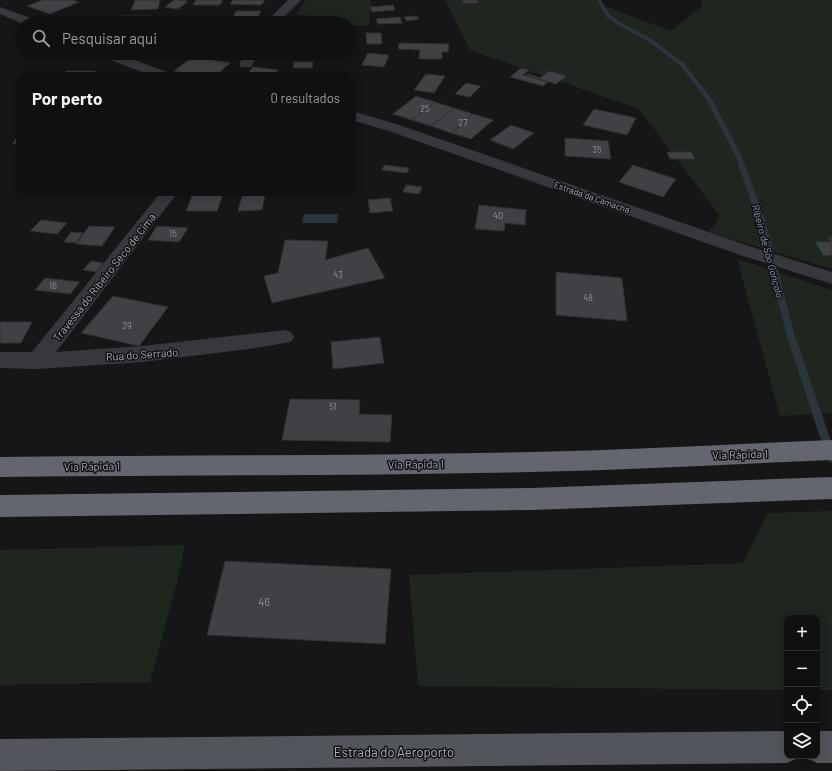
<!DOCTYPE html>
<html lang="pt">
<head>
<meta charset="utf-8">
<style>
  :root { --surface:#101012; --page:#1e1e20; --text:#f1f3f6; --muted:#9c9d9f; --line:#303032 }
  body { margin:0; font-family:Barlow,sans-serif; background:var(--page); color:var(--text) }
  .controls { position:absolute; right:12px; bottom:12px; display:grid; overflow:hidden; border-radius:8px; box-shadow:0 2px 10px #0003 }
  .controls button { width:36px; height:36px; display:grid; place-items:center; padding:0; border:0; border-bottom:1px solid var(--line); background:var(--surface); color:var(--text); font:20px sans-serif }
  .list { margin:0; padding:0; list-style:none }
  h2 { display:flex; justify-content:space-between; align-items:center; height:52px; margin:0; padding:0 16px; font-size:17px }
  h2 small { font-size:13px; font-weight:400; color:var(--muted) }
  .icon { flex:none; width:22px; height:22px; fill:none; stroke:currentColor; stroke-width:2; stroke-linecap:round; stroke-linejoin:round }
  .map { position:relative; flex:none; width:832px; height:771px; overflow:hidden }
  .search { position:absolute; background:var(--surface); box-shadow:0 2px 10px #0003; left:16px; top:16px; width:340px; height:44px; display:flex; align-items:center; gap:10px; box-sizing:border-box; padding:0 14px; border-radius:22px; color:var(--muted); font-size:15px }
  .panel { position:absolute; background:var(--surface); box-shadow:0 2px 10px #0003; left:16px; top:72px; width:340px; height:124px; border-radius:12px }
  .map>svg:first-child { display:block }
</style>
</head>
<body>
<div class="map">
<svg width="832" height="771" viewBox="0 0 832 771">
  <rect width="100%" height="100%" fill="#161618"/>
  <path fill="#1e261f" d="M 306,0 L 371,0 L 369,25 L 349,26 L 349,23 L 331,23 L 333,17 L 296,15 Z
    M 445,0 L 601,0 L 602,5 L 671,31 L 702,6 L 701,0 L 832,0 L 832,269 L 709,232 L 720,216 L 639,109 L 470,50 Z
    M 737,259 L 832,290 L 832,413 L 780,416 Z
    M 832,511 L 832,690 L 817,690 L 817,618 L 787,618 L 787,690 L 418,686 L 409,575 L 743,563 L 768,513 Z
    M 185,545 L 177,582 L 150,682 L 0,685 L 0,550 Z"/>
  <path fill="#2c353c" d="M 304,214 L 338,214 L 337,223 L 302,223 Z"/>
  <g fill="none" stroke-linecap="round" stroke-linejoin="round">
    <path fill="#2c353c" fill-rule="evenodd" d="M 597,0 L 601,0 L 610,15 L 625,25 L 650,38 L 684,63 L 712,99 L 741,155 L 765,219 L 794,333 L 832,444 L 832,463 L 829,462 L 827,459 L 786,333 L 757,219 L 735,155 L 706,99 L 680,65 L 646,40 L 621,27 L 606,17 Z"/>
  </g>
  <path fill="#404145" stroke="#303034" d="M 43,0 L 72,0 L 79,2 L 50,14 L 27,6 Z
    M 135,0 L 160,0 L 158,9 L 131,10 Z
    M 174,0 L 179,0 L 188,1 L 178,9 L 165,7 Z
    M 196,0 L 223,0 L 220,5 L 193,5 Z
    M 233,0 L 265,0 L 261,5 L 230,4 Z
    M 463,0 L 478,0 L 478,3 L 462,3 Z
    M 393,5 L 395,10 L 372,12 L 370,7 Z
    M 236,11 L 261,11 L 256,20 L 231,20 Z
    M 120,16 L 151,16 L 146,23 L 114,23 Z
    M 416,16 L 419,19 L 407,21 L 404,17 Z
    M 400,17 L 402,23 L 378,24 L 376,19 Z
    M 286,18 L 309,18 L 308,23 L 284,23 Z
    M 366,33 L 381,33 L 382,44 L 367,44 Z
    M 399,43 L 449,44 L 448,52 L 442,52 L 442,59 L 419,59 L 420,50 L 398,49 Z
    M 149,53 L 173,53 L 167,53 L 163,58 L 146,56 Z
    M 296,53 L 321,53 L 319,57 L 295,56 Z
    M 368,53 L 389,55 L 384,67 L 362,65 Z
    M 192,57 L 230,63 L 215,76 L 202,76 L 174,71 Z
    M 294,62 L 313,62 L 312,68 L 293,68 Z
    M 253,67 L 278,70 L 273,76 L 246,76 Z
    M 521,68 L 529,70 L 523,75 L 548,82 L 543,86 L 510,77 Z
    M 66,71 L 95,71 L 92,76 L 62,76 Z
    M 549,71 L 566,76 L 556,84 L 526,75 L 528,74 L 540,78 Z
    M 426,74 L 445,76 L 434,93 L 414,90 Z
    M 466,83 L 481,86 L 470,97 L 455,94 Z
    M 416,96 L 435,102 L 412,120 L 393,114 Z
    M 435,102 L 454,108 L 431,126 L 412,120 Z
    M 454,108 L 473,114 L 451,133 L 431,126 Z
    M 594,109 L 636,118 L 627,135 L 583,125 Z
    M 473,114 L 493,120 L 471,139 L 451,133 Z
    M 511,125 L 534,133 L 513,149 L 490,140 Z
    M 20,133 L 20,144 L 12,144 Z
    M 565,138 L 608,141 L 611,159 L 565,156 Z
    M 667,152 L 691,152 L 695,159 L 670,159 Z
    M 384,165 L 409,168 L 407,173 L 382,170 Z
    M 633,165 L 676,179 L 663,197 L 619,182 Z
    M 406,185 L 422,187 L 419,194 L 403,192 Z
    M 193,194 L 223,194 L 217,211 L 186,211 Z
    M 265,195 L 262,210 L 238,211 L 242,196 Z
    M 390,198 L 393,211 L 370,213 L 368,200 Z
    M 479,205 L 526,210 L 525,225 L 505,223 L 504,231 L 475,229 Z
    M 41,220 L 67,223 L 57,234 L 30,231 Z
    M 89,226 L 115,227 L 102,246 L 76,244 Z
    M 157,226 L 188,228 L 179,242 L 148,240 Z
    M 71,232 L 83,233 L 76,243 L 64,242 Z
    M 828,237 L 832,237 L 832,255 L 824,256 L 815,242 L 831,242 Z
    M 285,240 L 328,241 L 325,260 L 368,248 L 385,278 L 272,303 L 264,276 L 278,273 Z
    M 91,261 L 103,263 L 96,272 L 83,270 Z
    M 556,272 L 622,278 L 627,321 L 556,315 Z
    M 45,278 L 80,282 L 70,294 L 35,290 Z
    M 113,296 L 168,307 L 139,346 L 81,333 Z
    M 0,322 L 32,322 L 21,343 L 0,343 Z
    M 380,337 L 384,363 L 333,369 L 331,342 Z
    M 290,399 L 360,400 L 359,414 L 392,415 L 390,442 L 282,440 Z
    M 225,561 L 391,569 L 385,644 L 207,635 Z"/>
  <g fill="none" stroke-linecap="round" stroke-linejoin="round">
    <path fill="#37383d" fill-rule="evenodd" d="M 288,0 L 301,0 L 278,23 L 265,23 Z
      M 0,7 L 36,20 L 38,23 L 23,24 L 0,14 Z
      M 99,53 L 117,53 L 169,73 L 171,76 L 152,76 L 100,56 Z
      M 247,53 L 259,53 L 251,67 L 241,67 L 239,64 Z
      M 352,111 L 399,125 L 755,248 L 832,272 L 832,284 L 743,256 L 389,131 L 352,120 Z
      M 161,192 L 178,192 L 56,352 L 142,346 L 284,330 L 291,332 L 294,337 L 291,342 L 249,349 L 142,362 L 37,369 L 0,368 L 0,352 L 32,352 Z"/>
    <path fill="#53555c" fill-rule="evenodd" d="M 787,731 L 787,756 L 799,756 L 798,758 L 787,763 L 0,771 L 0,739 Z
      M 817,731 L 832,731 L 832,763 L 817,763 L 806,758 L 805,756 L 817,756 Z"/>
    <path fill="#63666e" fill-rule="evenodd" d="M 832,440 L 832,460 C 732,464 631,470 531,472 C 354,476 177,475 0,477 L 0,457 C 177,455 354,456 531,452 C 631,450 732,444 832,440 Z
      M 832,477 L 832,499 L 532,510 L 0,517 L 0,495 L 532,488 Z"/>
  </g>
  <g text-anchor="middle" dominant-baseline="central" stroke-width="3" stroke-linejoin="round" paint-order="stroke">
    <g font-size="9" fill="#8e929b">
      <text x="425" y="108">25</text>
      <text x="463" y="122">27</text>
      <text x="597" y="149">35</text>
      <text x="498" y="215">40</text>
      <text x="173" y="233">15</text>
      <text x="338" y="274">43</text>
      <text x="53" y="285">16</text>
      <text x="588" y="297">48</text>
      <text x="127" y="325">39</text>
      <text x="333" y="406">51</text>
    </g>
    <g font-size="9" fill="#a8adb8" stroke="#111113">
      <text transform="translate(592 197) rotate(19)">Estrada da Camacha</text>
    </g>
    <g font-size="10" font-style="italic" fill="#7f9bb3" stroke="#111113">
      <text transform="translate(768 251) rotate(75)">Ribeiro de São Gonçalo</text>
    </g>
    <g font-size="11" fill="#a8adb8" stroke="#111113">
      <text transform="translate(104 277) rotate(-52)">Travessa do Ribeiro Seco de Cima</text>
      <text transform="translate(142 354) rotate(-4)">Rua do Serrado</text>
      <text transform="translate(740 454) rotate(-2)">Via Rápida 1</text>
      <text transform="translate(416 464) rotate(-1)">Via Rápida 1</text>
      <text transform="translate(92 466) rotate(-1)">Via Rápida 1</text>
    </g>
    <g font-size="11" fill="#8e929b">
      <text x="264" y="601">46</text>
    </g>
    <g font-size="13" fill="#a8adb8" stroke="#111113">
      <text x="394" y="752">Estrada do Aeroporto</text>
    </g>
  </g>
</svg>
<div class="controls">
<button>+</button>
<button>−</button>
<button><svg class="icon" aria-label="locate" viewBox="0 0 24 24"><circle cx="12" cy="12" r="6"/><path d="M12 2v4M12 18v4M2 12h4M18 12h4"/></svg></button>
<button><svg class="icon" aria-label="layers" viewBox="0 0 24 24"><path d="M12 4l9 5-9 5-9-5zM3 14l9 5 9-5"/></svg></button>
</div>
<div class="search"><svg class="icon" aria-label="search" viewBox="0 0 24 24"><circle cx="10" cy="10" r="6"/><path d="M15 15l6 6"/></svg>Pesquisar aqui</div>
<section class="panel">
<h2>Por perto<small>0 resultados</small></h2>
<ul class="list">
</ul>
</section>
</div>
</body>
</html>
